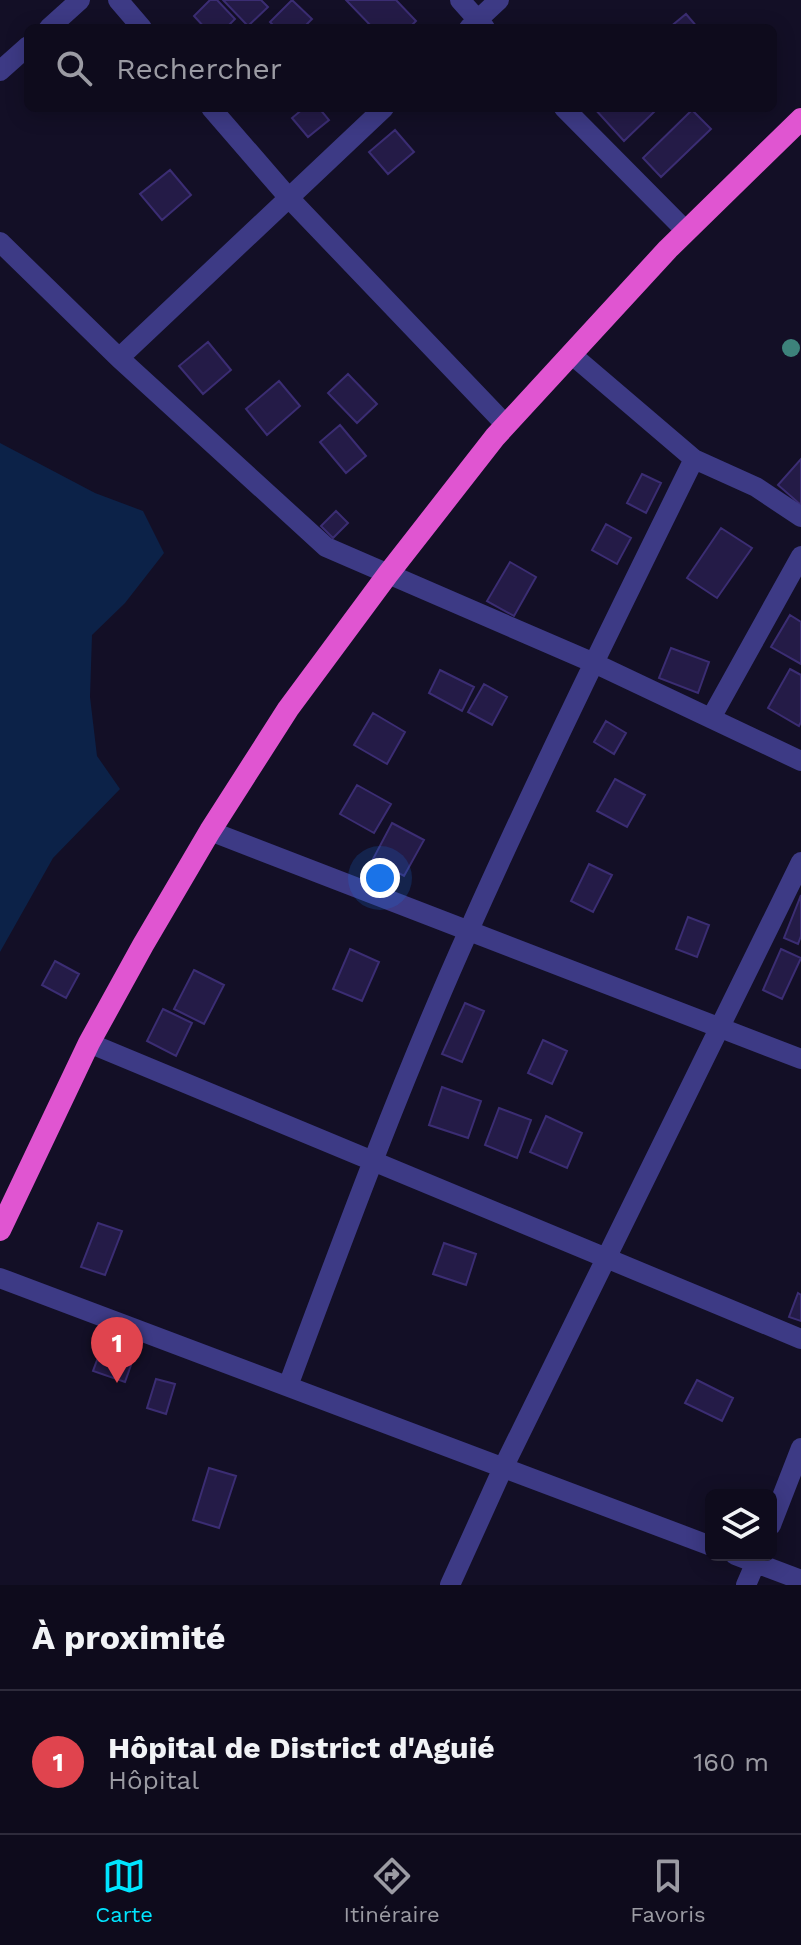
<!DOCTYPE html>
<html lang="fr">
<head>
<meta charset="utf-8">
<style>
  :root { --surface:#0e0b1c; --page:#1c1929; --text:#f1f3f6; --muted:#9b9ba3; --line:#2e2b3b; --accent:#00e5ff }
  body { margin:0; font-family:"Work Sans",sans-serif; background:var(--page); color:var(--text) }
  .controls { position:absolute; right:24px; bottom:24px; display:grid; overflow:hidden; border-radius:12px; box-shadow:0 4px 20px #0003 }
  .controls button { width:72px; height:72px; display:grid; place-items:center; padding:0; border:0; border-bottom:2px solid var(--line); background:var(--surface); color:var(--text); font:40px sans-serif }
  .you { position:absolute; left:380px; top:878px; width:28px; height:28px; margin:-20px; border:6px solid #fff; border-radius:50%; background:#1a73e8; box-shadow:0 0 0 12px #1a73e833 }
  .badge { display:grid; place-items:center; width:52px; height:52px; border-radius:50%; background:var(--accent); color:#fff; font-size:26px; font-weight:700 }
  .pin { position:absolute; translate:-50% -66px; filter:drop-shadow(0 2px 4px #0008) }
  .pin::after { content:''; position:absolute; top:42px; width:28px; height:24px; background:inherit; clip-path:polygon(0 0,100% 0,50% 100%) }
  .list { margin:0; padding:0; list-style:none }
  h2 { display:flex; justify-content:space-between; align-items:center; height:104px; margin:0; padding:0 32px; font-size:34px }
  h2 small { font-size:26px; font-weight:400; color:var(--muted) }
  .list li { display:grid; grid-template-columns:52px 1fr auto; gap:24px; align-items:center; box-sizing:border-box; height:144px; padding:0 32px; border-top:2px solid var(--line) }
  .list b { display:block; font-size:30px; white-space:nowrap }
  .list p { margin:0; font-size:26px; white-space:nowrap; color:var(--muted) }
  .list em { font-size:26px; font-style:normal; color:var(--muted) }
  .icon { flex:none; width:44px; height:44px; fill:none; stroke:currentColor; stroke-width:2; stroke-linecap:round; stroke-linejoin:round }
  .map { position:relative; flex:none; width:801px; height:1585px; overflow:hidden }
  .search { position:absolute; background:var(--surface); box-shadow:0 4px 20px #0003; left:24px; right:24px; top:24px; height:88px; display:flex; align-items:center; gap:20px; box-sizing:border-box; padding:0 28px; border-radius:12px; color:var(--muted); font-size:30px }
  .sheet { height:248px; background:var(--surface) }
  nav { display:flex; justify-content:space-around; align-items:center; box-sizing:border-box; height:112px; border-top:2px solid var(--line); background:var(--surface); font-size:22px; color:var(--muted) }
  nav a { display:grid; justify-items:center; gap:4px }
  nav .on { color:var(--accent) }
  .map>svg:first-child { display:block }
</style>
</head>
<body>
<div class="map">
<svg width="801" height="1585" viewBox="0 0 801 1585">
  <rect width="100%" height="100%" fill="#130f26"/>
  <path fill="#0c2248" d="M 0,443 L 95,493 L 143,511 L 164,553 L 125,603 L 92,635 L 90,697 L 97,756 L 120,789 L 53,858 L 0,952 Z"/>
  <path fill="#241b47" stroke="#3b2d73" stroke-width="2" d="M 210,0 L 217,0 L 235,19 L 226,28 L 205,28 L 194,16 Z
    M 223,0 L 261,0 L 268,7 L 248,26 Z
    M 292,0 L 312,19 L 303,28 L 276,28 L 270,22 Z
    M 346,0 L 396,0 L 416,21 L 409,28 L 373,28 Z
    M 686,14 L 698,28 L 669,28 Z
    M 304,108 L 319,108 L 329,120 L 308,137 L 292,118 Z
    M 594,108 L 650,108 L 654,112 L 624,141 Z
    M 692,110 L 711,129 L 661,177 L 643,158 Z
    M 395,130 L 414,152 L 388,174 L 369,152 Z
    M 170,170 L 191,195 L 162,220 L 140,194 Z
    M 208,342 L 231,370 L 203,394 L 179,366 Z
    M 348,374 L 377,404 L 357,423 L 328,393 Z
    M 279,381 L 300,406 L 267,435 L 246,409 Z
    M 340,425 L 366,456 L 346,473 L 320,442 Z
    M 801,459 L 801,505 L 778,485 Z
    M 642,474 L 661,483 L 646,513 L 627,503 Z
    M 336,511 L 348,523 L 333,538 L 321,526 Z
    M 606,524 L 631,538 L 617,564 L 592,550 Z
    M 721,528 L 752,548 L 717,598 L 687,578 Z
    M 510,562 L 536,577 L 514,616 L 487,601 Z
    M 790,615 L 801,622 L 801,664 L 771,647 Z
    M 671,648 L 709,662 L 698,693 L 659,678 Z
    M 790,669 L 801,675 L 801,722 L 799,726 L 768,708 Z
    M 440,670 L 474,687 L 462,711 L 429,693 Z
    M 484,684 L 507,697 L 492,725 L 468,712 Z
    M 373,713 L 405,732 L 387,764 L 354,745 Z
    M 606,721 L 626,733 L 614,754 L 594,742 Z
    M 615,779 L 645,795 L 627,827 L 597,811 Z
    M 357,785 L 391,804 L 374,833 L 340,814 Z
    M 392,823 L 424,840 L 404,876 L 373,859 Z
    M 589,864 L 612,875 L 593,912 L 571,901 Z
    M 801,895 L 801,936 L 798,944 L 784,938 Z
    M 688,917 L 709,925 L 697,957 L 676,949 Z
    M 350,949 L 379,962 L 362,1001 L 333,989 Z
    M 781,949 L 801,958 L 782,999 L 763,990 Z
    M 55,961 L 79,974 L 66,998 L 42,985 Z
    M 194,970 L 224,985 L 204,1024 L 174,1009 Z
    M 465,1003 L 484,1011 L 462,1062 L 442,1054 Z
    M 163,1009 L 192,1023 L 176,1056 L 147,1041 Z
    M 543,1040 L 567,1051 L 552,1084 L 528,1073 Z
    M 442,1087 L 481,1101 L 468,1138 L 429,1125 Z
    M 499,1108 L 531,1120 L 517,1158 L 485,1145 Z
    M 546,1116 L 582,1133 L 567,1168 L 530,1152 Z
    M 98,1223 L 122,1231 L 105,1275 L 81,1267 Z
    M 444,1243 L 476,1254 L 466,1285 L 433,1274 Z
    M 798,1293 L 801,1295 L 801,1321 L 789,1317 Z
    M 99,1355 L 131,1365 L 125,1382 L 93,1371 Z
    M 156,1379 L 175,1384 L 166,1414 L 147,1408 Z
    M 697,1380 L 733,1398 L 722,1421 L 685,1403 Z
    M 209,1468 L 236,1476 L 219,1528 L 193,1520 Z"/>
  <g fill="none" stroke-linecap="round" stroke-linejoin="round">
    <path stroke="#3d3a85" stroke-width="20" d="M 118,0 L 142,28
      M 460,0 L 485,28
      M 49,28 L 80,0
      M 469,28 L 499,0
      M 0,71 L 28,46
      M 211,108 L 289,198 L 506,425
      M 564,108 L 686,231
      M 0,242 L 119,358 L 326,547 L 594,663 L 801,761
      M 571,354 L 694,459
      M 119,358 L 384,108
      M 711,718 L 801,556
      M 210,831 L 801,1059
      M 89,1043 L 801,1339
      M 0,1278 L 711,1546
      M 288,1386 C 345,1233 402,1079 469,930 C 540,771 617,615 694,459 L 756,487 L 801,517
      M 771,1525 L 801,1448
      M 735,1555 L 801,1580
      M 450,1585 L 503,1468 L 801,862
      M 746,1585 L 759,1555"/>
    <path stroke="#e055d1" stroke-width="22" d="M 0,1230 L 89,1043 L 143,945 L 210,831 L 288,709 L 388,574 L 495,437 L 668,249 L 801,119"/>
  </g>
  <circle fill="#3d827b" cx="791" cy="348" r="9"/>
</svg>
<div class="controls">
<button><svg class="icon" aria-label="layers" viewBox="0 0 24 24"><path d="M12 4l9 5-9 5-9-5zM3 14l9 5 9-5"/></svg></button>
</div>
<div class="you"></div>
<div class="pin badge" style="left:117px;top:1383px;background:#e0444e">1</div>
<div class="search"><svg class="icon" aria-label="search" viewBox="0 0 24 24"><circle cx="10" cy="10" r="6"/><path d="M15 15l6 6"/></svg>Rechercher</div>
</div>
<section class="sheet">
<h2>À proximité<small></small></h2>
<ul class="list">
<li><span class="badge" style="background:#e0444e">1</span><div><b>Hôpital de District d'Aguié</b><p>Hôpital</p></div><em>160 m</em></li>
</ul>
</section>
<nav>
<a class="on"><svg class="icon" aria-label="map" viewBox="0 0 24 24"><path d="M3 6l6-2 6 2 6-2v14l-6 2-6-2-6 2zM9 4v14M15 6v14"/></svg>Carte</a>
<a><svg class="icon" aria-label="directions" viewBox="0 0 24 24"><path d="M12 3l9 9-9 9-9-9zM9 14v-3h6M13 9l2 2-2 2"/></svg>Itinéraire</a>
<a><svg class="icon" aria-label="saved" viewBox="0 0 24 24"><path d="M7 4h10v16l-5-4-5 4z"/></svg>Favoris</a>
</nav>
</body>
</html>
